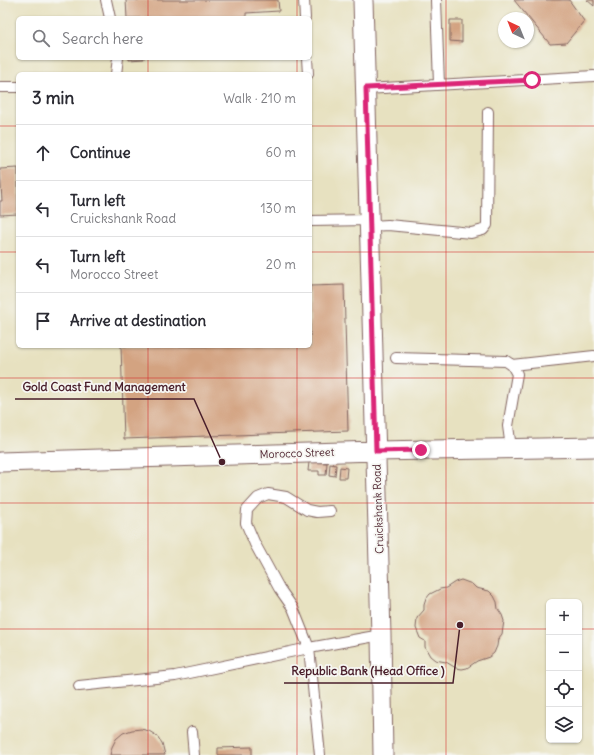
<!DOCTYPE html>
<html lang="en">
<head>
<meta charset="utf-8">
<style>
  :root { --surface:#fff; --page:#f7f7f7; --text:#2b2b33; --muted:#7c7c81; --line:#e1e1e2 }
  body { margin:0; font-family:Delius,sans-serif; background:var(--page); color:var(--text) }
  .controls { position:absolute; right:12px; bottom:12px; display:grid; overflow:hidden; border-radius:6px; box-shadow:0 1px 3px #0004 }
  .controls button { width:36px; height:36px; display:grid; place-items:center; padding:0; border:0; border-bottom:1px solid var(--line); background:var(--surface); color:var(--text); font:20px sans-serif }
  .compass { position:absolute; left:498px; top:12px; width:36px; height:36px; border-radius:50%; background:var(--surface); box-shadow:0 1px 3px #0004; rotate:317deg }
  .stop { position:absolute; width:12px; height:12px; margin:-9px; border:3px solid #db2777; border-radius:50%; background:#fff }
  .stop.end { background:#db2777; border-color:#fff; box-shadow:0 1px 4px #0008 }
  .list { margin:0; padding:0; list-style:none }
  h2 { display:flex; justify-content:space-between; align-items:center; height:52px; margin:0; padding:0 16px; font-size:17px }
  h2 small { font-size:13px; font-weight:400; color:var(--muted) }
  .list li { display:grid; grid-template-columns:26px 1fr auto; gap:12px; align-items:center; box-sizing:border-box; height:56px; padding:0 16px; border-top:1px solid var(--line) }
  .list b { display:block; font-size:15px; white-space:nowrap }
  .list p { margin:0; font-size:13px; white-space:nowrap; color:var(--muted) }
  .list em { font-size:13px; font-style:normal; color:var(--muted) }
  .icon { flex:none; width:22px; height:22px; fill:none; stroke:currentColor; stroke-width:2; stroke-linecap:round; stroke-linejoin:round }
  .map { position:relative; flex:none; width:594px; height:755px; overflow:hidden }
  .search { position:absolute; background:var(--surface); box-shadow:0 1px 3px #0004; left:16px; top:16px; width:296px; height:44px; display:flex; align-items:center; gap:10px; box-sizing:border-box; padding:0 14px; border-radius:6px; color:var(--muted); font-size:15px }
  .panel { position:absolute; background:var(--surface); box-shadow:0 1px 3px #0004; left:16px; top:72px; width:296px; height:276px; border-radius:6px }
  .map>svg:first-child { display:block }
</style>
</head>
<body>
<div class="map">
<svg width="594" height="755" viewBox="0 0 594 755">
  <rect width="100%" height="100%" fill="#f6f6f2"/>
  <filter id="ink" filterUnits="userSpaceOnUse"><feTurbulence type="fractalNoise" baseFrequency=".025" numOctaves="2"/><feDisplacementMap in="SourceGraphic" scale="8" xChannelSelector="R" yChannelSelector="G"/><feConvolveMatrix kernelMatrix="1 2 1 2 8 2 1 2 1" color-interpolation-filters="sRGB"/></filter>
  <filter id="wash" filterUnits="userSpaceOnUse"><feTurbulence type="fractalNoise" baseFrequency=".012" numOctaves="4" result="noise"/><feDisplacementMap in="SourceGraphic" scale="16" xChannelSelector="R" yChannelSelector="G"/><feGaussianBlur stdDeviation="0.9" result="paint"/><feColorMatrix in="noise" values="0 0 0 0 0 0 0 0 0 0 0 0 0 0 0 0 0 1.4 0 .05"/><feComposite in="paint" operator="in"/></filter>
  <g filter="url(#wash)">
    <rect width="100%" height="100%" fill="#e7e1c0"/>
    <g id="blocks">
      <path fill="#d3a381" d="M 126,0 L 278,0 L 279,11 L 246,13 L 246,18 L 127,18 Z
        M 514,0 L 569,0 L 584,21 L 566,43 L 550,44 Z
        M 587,0 L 594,0 L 594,6 Z
        M 450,20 L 462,20 L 462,42 L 450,41 Z
        M 129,58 L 144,58 L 144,59 L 129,60 Z
        M 18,168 L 18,214 L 0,215 L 0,201 L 2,201 L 0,169 Z
        M 344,285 L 348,431 L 124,439 L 121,346 L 310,346 L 310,286 Z
        M 309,462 L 327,463 L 326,475 L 319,475 L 319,471 L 308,471 Z
        M 330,464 L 336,465 L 335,476 L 329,475 Z
        M 340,467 L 347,468 L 346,478 L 339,478 Z
        M 461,580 L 472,584 L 476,588 L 489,591 L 494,596 L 497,602 L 498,609 L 502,615 L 504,621 L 502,634 L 498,639 L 497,646 L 494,653 L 489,657 L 477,661 L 467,668 L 462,669 L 456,668 L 446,662 L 435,660 L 430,656 L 425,647 L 425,641 L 420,638 L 416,628 L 417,618 L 424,610 L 424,605 L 426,599 L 430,594 L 440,589 L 446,588 L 455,582 Z
        M 141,729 L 149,731 L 157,736 L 162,743 L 165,755 L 110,755 L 112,747 L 116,739 L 123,733 L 132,730 Z
        M 252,747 L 252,755 L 218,755 L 218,748 Z"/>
    </g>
  </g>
  <g filter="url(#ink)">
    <use href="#blocks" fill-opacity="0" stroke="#81635f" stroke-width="1"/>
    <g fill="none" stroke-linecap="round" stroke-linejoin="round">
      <defs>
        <path id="lane" d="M 106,0 L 110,18
          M 304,0 L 305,18
          M 436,0 L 439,84
          M 307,58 L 308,74
          M 116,74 L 118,58
          M 0,87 L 18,87
          M 366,89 L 594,76
          M 310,221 L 370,220
          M 371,226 L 388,225 L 471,233 L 483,230 L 487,225 L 488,112
          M 396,358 L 506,361 L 512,365 L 517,374 L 508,426 L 511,448
          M 512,365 L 594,356
          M 79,686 L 175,676 L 309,648 L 381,635
          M 192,732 L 194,755
          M 320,755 L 309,648 L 293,608 L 279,588 L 255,544 L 246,523 L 247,510 L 258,498 L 268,494 L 286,497 L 307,510 L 317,512 L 330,511"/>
        <path id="street" d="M 363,0 L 381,635 L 383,755
          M 0,462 L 376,451 L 594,447"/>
      </defs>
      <use href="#lane" stroke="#81635f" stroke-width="12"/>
      <use href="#street" stroke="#81635f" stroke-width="21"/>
      <use href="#lane" stroke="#fff" stroke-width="10"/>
      <use href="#street" stroke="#fff" stroke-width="19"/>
    </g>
  </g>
  <g fill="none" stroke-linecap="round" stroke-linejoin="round" filter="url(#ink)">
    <path stroke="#db2777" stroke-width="5" d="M 421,450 L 376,451 L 366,88 L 532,80"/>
  </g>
  <path fill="none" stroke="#d62828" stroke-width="1" stroke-opacity="0.55" d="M 148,0 L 148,18M 297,0 L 297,18M 446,0 L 446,755M 148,58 L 148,74M 297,58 L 297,74M 0,126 L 18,126M 310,126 L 594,126M 0,252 L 18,252M 310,252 L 594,252M 148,346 L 148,755M 297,346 L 297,755M 0,378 L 594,378M 0,503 L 594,503M 0,629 L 549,629M 579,629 L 594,629"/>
  <g text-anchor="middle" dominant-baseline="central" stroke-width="3.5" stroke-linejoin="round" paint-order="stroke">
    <g font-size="11" fill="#4a1f2b" stroke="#f6f6f2">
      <text transform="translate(297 453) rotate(-2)">Morocco Street</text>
      <text transform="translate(378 509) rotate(-92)">Cruickshank Road</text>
    </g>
  </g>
  <path fill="none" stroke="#4a1f2b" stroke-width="1.5" d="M222 462L194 399H15M460 625L453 683H284"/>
  <g fill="#4a1f2b" stroke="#f6f6f2" stroke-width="1.5">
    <circle cx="222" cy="462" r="4"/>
    <circle cx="460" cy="625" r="4"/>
  </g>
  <g font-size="12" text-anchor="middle" font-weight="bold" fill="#4a1f2b" stroke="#f6f6f2" stroke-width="3.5" stroke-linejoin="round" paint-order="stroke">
    <text x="104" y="391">Gold Coast Fund Management</text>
    <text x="368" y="675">Republic Bank (Head Office )</text>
  </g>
</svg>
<div class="controls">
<button>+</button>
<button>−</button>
<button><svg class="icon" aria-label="locate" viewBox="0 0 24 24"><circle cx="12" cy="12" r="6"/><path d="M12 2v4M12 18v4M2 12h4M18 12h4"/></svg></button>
<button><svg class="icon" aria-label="layers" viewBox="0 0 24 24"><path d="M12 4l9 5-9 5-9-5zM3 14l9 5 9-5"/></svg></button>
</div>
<svg class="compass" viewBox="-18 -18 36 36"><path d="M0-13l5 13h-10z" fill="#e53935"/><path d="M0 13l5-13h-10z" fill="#7c7c81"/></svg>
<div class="stop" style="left:532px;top:80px"></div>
<div class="stop end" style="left:421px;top:450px"></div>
<div class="search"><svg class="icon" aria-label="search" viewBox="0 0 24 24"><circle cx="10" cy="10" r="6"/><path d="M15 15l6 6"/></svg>Search here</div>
<section class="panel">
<h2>3 min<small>Walk · 210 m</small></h2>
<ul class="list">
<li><svg class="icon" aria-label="ahead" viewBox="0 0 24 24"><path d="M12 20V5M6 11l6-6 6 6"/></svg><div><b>Continue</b></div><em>60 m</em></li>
<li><svg class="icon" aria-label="left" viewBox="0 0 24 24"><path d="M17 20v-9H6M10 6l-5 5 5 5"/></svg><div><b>Turn left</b><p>Cruickshank Road</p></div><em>130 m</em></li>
<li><svg class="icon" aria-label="left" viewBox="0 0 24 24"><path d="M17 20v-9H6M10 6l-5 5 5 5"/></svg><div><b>Turn left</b><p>Morocco Street</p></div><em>20 m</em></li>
<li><svg class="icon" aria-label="arrive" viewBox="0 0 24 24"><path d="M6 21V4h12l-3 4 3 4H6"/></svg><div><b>Arrive at destination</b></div></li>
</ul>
</section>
</div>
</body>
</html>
